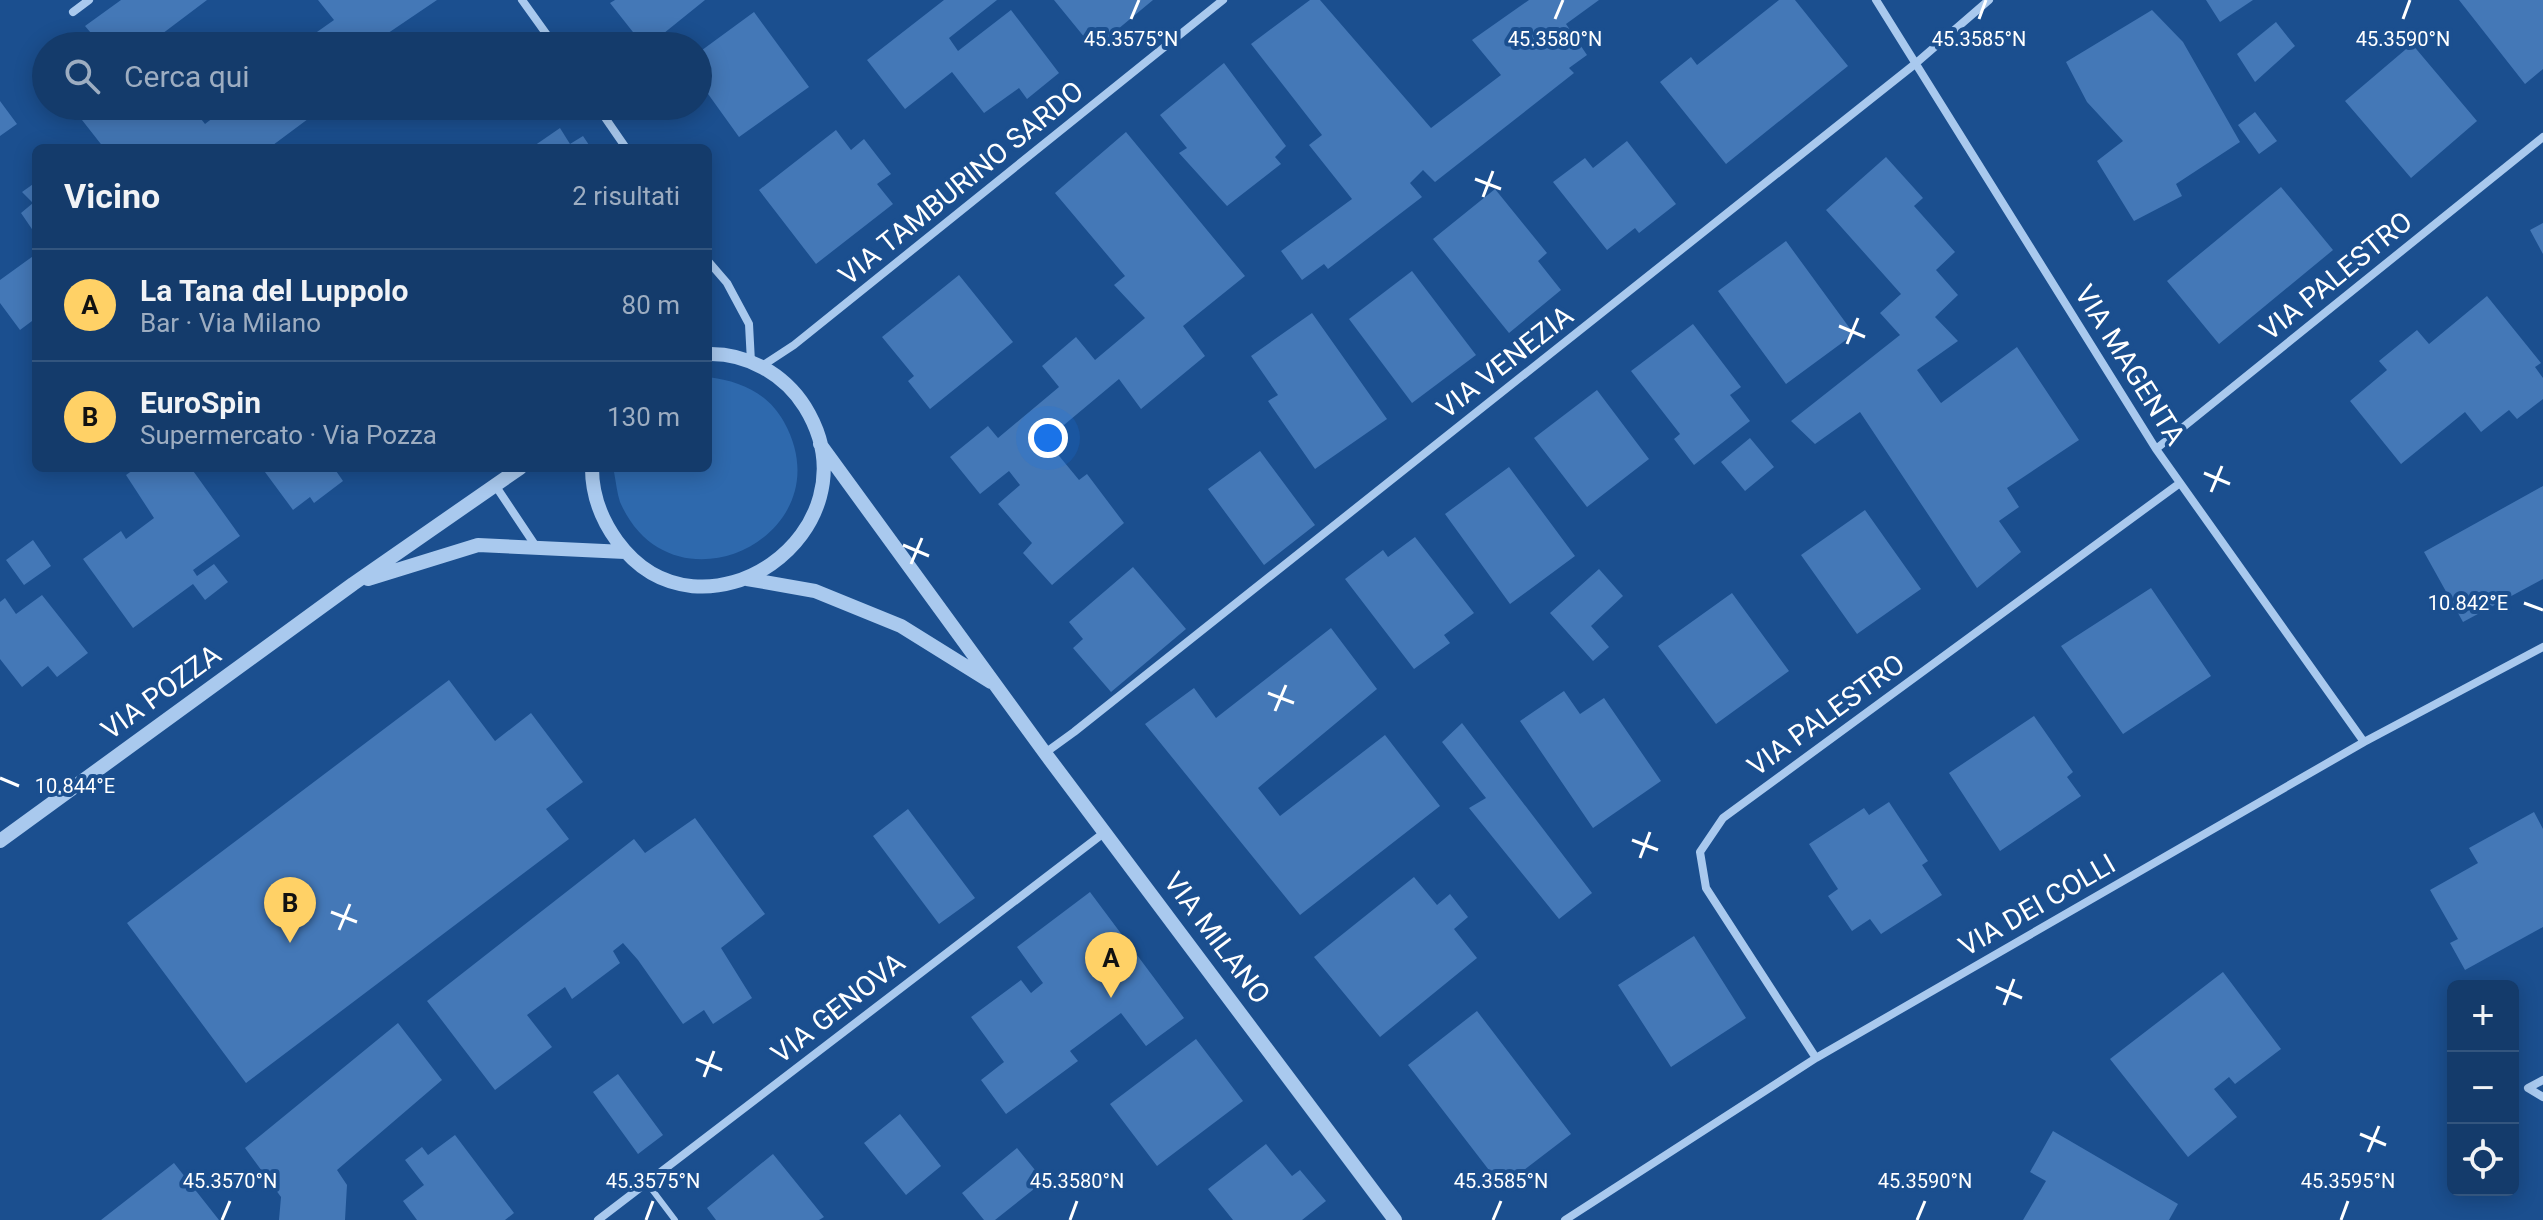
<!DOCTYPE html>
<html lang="it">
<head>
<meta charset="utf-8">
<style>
  :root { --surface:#143b6b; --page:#1d4271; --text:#f1f3f6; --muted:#9dadc1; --line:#33557e; --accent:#ffd166 }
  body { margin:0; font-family:Roboto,sans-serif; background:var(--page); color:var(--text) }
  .controls { position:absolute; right:24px; bottom:24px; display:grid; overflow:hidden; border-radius:12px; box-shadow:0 4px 20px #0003 }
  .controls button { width:72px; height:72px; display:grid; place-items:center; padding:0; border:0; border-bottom:2px solid var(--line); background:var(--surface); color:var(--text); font:40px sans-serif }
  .you { position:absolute; left:1048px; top:438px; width:28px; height:28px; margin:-20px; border:6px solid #fff; border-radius:50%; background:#1a73e8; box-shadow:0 0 0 12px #1a73e833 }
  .badge { display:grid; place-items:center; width:52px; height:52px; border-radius:50%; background:var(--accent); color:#111; font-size:26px; font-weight:700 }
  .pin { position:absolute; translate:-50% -66px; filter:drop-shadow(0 2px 4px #0008) }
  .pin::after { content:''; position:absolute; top:42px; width:28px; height:24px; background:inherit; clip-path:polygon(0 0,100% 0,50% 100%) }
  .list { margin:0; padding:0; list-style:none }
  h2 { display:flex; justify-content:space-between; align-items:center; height:104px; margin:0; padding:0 32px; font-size:34px }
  h2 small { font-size:26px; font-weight:400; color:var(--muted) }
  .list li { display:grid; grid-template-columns:52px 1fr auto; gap:24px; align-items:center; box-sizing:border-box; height:112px; padding:0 32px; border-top:2px solid var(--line) }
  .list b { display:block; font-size:30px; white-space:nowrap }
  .list p { margin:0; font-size:26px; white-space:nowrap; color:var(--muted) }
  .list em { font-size:26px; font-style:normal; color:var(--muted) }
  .icon { flex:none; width:44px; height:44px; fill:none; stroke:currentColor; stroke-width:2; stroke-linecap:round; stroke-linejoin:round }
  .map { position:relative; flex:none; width:2543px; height:1220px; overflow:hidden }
  .search { position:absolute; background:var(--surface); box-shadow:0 4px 20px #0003; left:32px; top:32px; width:680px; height:88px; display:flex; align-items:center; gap:20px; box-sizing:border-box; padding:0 28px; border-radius:44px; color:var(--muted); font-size:30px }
  .panel { position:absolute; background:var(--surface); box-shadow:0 4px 20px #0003; left:32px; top:144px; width:680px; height:328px; border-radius:12px }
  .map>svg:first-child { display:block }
</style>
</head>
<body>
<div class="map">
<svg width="2543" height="1220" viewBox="0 0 2543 1220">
  <rect width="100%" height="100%" fill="#1b4f8f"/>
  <path fill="#2e69ad" d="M 708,377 C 740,381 768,393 784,422 C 847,535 672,621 620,502 C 617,493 616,482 614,472 L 615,468 L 708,468 Z"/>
  <path fill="#4478b7" d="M 121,0 L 207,0 L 146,46 L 102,46 L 85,26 Z
    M 318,0 L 437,0 L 369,46 L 312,46 L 307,39 L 334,20 Z
    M 615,0 L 705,0 L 648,46 L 644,46 L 610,3 Z
    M 944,0 L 997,0 L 949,38 L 958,51 L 1011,10 L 1059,73 L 1027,99 L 1019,88 L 984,113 L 952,72 L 905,109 L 867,60 Z
    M 1054,0 L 1153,0 L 1094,49 Z
    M 1310,0 L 1320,0 L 1431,128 L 1501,75 L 1472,40 L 1529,0 L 1599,0 L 1566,24 L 1587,55 L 1569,68 L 1574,73 L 1435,182 L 1423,170 L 1410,183 L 1422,197 L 1328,269 L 1324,264 L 1302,280 L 1281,251 L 1352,199 L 1309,145 L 1322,135 L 1251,44 Z
    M 1779,0 L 1795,0 L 1848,66 L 1726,164 L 1660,82 L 1691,57 L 1697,65 Z
    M 2206,0 L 2253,0 L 2220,22 Z
    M 2459,0 L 2543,0 L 2543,69 L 2525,84 Z
    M 2152,10 L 2183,42 L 2240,142 L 2176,184 L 2182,196 L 2134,221 L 2097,161 L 2123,141 L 2087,102 L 2066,62 Z
    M 754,12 L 809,87 L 739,137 L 698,80 L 698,53 Z
    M 2276,22 L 2295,46 L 2255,82 L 2237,54 Z
    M 2412,44 L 2477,121 L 2411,178 L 2345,101 Z
    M 1224,63 L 1286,146 L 1275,157 L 1281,164 L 1227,206 L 1179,153 L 1187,148 L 1160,115 Z
    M 0,101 L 17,124 L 0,136 Z
    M 71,106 L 191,106 L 205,124 L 228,106 L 298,106 L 308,119 L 269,148 L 104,148 Z
    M 2255,112 L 2277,141 L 2259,154 L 2238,125 Z
    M 560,128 L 570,144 L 583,136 L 591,148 L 531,148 Z
    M 836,130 L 851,150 L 864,139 L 891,174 L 877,184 L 893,204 L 816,264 L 759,190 Z
    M 1126,132 L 1245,276 L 1183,326 L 1205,356 L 1141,409 L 1119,379 L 1046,440 L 1079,480 L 1087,474 L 1124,523 L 1052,585 L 1023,553 L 1032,543 L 998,504 L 1020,485 L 1009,471 L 980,494 L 950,457 L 988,426 L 998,438 L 1059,387 L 1042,366 L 1076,337 L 1095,360 L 1145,318 L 1114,285 L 1125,276 L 1055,193 Z
    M 1627,141 L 1676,204 L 1639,233 L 1635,228 L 1607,250 L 1553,182 L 1585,158 L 1593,168 Z
    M 1886,157 L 1923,198 L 1914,206 L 1955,252 L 1936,270 L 1958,295 L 1935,317 L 1958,341 L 1917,370 L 1941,403 L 2017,347 L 2079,440 L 2007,488 L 2019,507 L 1999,521 L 2021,552 L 1977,588 L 1860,412 L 1815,444 L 1791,421 L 1900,335 L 1880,313 L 1901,294 L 1826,210 Z
    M 36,182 L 36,235 L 21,213 L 33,203 L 22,192 Z
    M 2281,187 L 2333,250 L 2219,344 L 2167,281 Z
    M 1495,189 L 1547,253 L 1538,261 L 1561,290 L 1509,333 L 1433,239 Z
    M 2543,223 L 2543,254 L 2530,230 Z
    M 1786,241 L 1854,334 L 1786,384 L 1718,291 Z
    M 36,254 L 36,318 L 20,330 L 0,303 L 0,280 Z
    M 1412,271 L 1476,355 L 1412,403 L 1349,319 Z
    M 959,275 L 1013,342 L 930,409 L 908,381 L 914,376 L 882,337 Z
    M 2487,296 L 2541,363 L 2535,367 L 2543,378 L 2543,399 L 2517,419 L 2509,410 L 2481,432 L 2465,412 L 2401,464 L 2350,401 L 2387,370 L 2379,361 L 2417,330 L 2429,344 Z
    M 1312,313 L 1387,419 L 1315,469 L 1268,401 L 1278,395 L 1251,356 Z
    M 1693,324 L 1741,387 L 1730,395 L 1750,421 L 1694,465 L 1674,439 L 1680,434 L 1631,371 Z
    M 1597,390 L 1649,459 L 1587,507 L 1534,438 Z
    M 1750,438 L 1774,467 L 1745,491 L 1721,462 Z
    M 1260,451 L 1315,525 L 1264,565 L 1208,489 Z
    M 1509,467 L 1575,556 L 1510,604 L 1445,514 Z
    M 136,468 L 191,468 L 240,536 L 193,570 L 197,576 L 214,564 L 228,582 L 205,600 L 193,584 L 133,628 L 83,559 L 121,531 L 126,539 L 154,518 L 126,475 Z
    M 262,468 L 334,468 L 343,481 L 314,503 L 310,497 L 293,510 Z
    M 2543,486 L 2543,579 L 2463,622 L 2424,552 Z
    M 1865,510 L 1921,589 L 1857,634 L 1801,555 Z
    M 1415,537 L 1474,613 L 1444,635 L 1450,643 L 1414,669 L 1345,579 L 1383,550 L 1388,557 Z
    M 33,540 L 51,566 L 24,585 L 6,560 Z
    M 1133,567 L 1186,629 L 1111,692 L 1073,648 L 1083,639 L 1069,622 Z
    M 1599,569 L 1623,596 L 1591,626 L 1609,647 L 1593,661 L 1550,613 Z
    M 2151,588 L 2211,676 L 2123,734 L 2061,646 Z
    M 1732,593 L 1789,671 L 1716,724 L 1658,646 Z
    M 42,595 L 88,653 L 57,677 L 48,666 L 22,687 L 0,659 L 0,602 L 5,598 L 16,614 Z
    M 1331,628 L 1377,689 L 1258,788 L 1280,816 L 1385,735 L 1440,806 L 1300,915 L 1145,724 L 1194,688 L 1216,718 Z
    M 449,680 L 495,741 L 531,713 L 583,782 L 546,809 L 569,839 L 246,1083 L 127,923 Z
    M 1564,691 L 1580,714 L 1604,698 L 1661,781 L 1593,828 L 1520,721 Z
    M 2034,716 L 2073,772 L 2067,777 L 2081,796 L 2000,851 L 1949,773 Z
    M 1462,723 L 1592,893 L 1559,919 L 1469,808 L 1486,798 L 1442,742 Z
    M 1889,802 L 1928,861 L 1922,865 L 1942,895 L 1881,934 L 1870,919 L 1852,931 L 1828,896 L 1838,889 L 1809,844 L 1864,808 L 1869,815 Z
    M 908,809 L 975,898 L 939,924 L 873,836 Z
    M 2534,812 L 2543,829 L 2543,927 L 2465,970 L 2450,943 L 2458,939 L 2430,890 L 2478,863 L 2469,848 Z
    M 695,818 L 765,914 L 721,948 L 752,998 L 713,1024 L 704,1010 L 683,1024 L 638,960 L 623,943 L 613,951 L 620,963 L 572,999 L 565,987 L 527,1015 L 552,1047 L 495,1090 L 427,1001 L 634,839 L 645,853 Z
    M 1414,877 L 1437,905 L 1450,894 L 1468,917 L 1454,929 L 1477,958 L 1380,1037 L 1314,957 Z
    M 1090,892 L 1184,1018 L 1146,1046 L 1121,1013 L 1070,1051 L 1078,1061 L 1006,1114 L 981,1080 L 1004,1062 L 971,1017 L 1021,980 L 1031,993 L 1043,983 L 1017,947 Z
    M 1694,936 L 1746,1018 L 1671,1067 L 1618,985 Z
    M 2223,972 L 2281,1049 L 2235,1084 L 2229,1077 L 2214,1089 L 2237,1117 L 2188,1157 L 2110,1059 Z
    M 1477,1011 L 1571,1134 L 1502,1187 L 1408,1065 Z
    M 398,1023 L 442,1080 L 337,1170 L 347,1185 L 345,1220 L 279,1220 L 281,1197 L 245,1148 Z
    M 1196,1039 L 1243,1101 L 1157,1166 L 1110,1104 Z
    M 618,1074 L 663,1135 L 638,1154 L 593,1092 Z
    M 900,1114 L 941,1166 L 906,1195 L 864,1143 Z
    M 2053,1131 L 2178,1204 L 2169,1220 L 2023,1220 L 2046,1181 L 2030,1172 Z
    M 455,1135 L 514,1213 L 505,1220 L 417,1220 L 403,1201 L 424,1185 L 405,1160 L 422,1147 L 428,1155 Z
    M 1266,1144 L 1292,1176 L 1300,1170 L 1326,1201 L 1302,1220 L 1233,1220 L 1208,1189 Z
    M 1017,1148 L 1044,1181 L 995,1220 L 984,1220 L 962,1193 Z
    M 773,1154 L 824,1217 L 819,1220 L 716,1220 L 707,1208 Z
    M 174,1163 L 219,1220 L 101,1220 Z"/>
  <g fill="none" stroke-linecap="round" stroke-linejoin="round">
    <path stroke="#a9c9ee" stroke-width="6" d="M 647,1183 L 675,1220"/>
    <path stroke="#a9c9ee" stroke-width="8" d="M 522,0 L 555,46
      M 1876,0 L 2156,449 L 2364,742
      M 73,12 L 89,0
      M 597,106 L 626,148
      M 708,261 L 727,283 L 749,324 L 751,362
      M 762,366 L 794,345 L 1223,0
      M 2156,449 L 2543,137
      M 495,485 L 537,548
      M 1045,753 L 1074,732 L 1915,64 L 1989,0
      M 1816,1058 L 1706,888 L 1700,852 L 1723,818 L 2180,483
      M 2543,1080 L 2528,1088 L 2543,1097
      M 598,1220 L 1105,832
      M 1565,1220 L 1816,1058 L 2364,742 L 2543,647"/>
    <path stroke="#a9c9ee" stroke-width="14" d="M 820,444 L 1045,753 L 1395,1220
      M 592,468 C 592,496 601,519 617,541 C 701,656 882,532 805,407 C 784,374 747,353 708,354
      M 368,579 L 478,545 L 625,552
      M 747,579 L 815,591 L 901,626 L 991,682
      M 0,841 L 353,584 L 520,468"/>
  </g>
  <path fill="none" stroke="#fff" stroke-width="3" d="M 1131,19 L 1139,0M 1555,19 L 1563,0M 1979,19 L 1986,0M 2403,19 L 2410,0M 1475,179 L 1501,189M 1483,197 L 1493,171M 1839,326 L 1865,337M 1847,344 L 1858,318M 2204,473 L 2230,484M 2211,492 L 2222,466M 903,545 L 929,556M 911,564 L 922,538M 2524,603 L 2543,610M 1268,693 L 1294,703M 1275,711 L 1286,685M 0,778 L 19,786M 1632,840 L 1658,850M 1640,858 L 1650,832M 331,912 L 357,922M 339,930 L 350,904M 1996,987 L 2022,998M 2004,1005 L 2014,979M 696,1059 L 722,1070M 704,1077 L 714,1051M 2360,1134 L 2386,1145M 2368,1152 L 2379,1126M 222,1220 L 230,1201M 646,1220 L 653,1201M 1070,1220 L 1077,1201M 1493,1220 L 1501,1201M 1917,1220 L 1925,1201M 2341,1220 L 2348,1201"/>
  <g text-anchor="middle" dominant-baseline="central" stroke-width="8" stroke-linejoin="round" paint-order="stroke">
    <g font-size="28" fill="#fff" stroke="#1b4f8f">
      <text transform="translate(961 183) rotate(-39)">VIA TAMBURINO SARDO</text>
      <text transform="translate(2336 276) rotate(-39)">VIA PALESTRO</text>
      <text transform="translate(1505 362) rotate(-38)">VIA VENEZIA</text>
      <text transform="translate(2130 365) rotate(58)">VIA MAGENTA</text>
      <text transform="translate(161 692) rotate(-36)">VIA POZZA</text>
      <text transform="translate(1826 715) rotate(-36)">VIA PALESTRO</text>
      <text transform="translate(2037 905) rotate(-30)">VIA DEI COLLI</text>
      <text transform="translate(1217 938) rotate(53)">VIA MILANO</text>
      <text transform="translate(838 1008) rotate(-38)">VIA GENOVA</text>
    </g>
  </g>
  <g font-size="20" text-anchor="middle" fill="#fff" stroke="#1b4f8f" stroke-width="8" stroke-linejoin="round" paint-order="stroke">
    <text x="1131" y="46">45.3575°N</text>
    <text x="2403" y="46">45.3590°N</text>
    <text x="1555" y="46">45.3580°N</text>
    <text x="1979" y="46">45.3585°N</text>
    <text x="2468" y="610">10.842°E</text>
    <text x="75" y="793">10.844°E</text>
    <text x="230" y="1188">45.3570°N</text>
    <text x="653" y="1188">45.3575°N</text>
    <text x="1077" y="1188">45.3580°N</text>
    <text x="1501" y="1188">45.3585°N</text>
    <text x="1925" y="1188">45.3590°N</text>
    <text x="2348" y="1188">45.3595°N</text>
  </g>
</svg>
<div class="controls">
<button>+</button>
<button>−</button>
<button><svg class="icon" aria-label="locate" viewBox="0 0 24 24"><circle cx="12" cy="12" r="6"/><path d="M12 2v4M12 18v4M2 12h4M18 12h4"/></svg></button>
</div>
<div class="you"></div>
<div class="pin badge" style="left:1111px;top:998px">A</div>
<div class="pin badge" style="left:290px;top:943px">B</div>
<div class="search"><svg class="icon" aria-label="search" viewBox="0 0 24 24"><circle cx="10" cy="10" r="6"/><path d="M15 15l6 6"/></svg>Cerca qui</div>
<section class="panel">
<h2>Vicino<small>2 risultati</small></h2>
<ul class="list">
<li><span class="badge">A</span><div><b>La Tana del Luppolo</b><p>Bar · Via Milano</p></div><em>80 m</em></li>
<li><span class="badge">B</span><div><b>EuroSpin</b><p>Supermercato · Via Pozza</p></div><em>130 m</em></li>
</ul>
</section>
</div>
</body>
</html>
